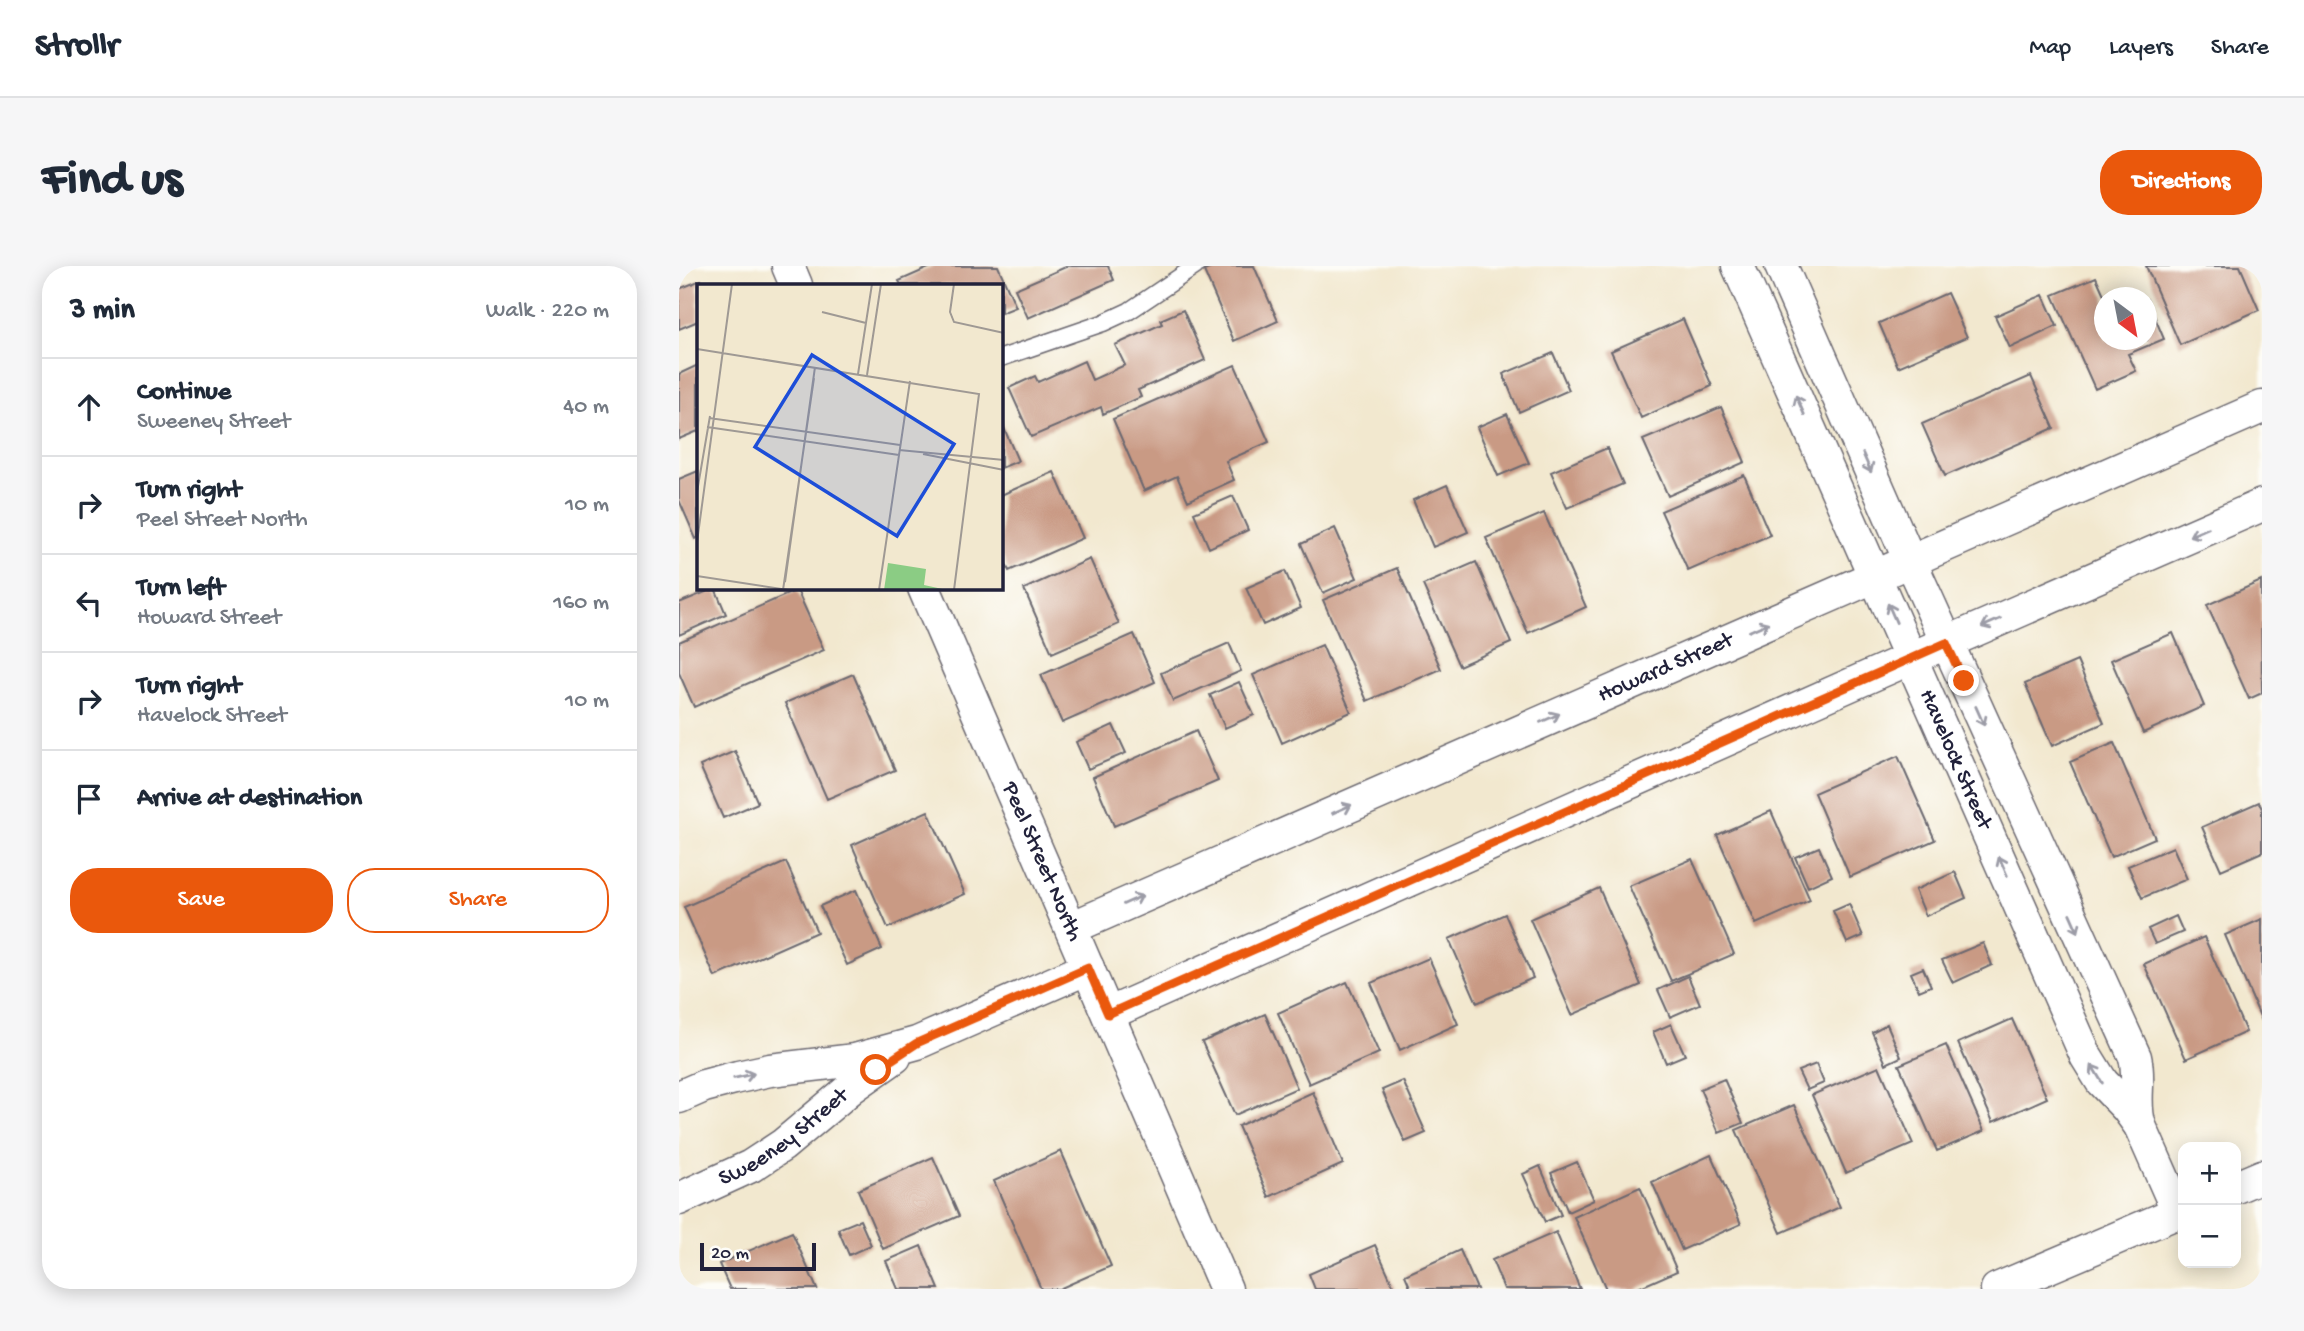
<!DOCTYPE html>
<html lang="en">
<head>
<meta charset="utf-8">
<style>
  :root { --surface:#fff; --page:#f6f6f7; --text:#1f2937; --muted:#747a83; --line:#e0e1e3; --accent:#ea580c }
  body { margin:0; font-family:"Gochi Hand",sans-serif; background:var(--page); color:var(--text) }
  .controls { position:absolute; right:21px; bottom:21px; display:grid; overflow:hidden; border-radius:14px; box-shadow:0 4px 18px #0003 }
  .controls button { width:63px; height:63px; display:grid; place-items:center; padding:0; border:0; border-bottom:2px solid var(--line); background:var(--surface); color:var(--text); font:35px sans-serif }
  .compass { position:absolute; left:1415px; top:21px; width:63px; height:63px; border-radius:50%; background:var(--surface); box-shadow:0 4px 18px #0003; rotate:148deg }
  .scale { position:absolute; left:21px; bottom:18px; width:116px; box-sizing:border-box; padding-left:7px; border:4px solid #22223b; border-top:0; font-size:19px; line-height:24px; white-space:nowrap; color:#22223b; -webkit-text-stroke:5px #fdfcf7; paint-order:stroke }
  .stop { position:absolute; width:21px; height:21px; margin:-16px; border:5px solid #ea580c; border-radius:50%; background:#fff }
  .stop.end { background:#ea580c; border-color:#fff; box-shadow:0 2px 7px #0008 }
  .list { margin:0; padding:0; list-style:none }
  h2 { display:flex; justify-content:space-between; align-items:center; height:91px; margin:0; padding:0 28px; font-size:30px }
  h2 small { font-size:23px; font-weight:400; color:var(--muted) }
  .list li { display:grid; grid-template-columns:46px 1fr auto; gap:21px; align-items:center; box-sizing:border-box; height:98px; padding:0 28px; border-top:2px solid var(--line) }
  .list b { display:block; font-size:26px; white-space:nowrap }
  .list p { margin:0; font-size:23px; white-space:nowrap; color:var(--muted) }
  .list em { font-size:23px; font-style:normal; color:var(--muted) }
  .actions { display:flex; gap:14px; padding:21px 28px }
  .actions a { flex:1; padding:16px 0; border:2px solid var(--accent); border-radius:28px; text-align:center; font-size:24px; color:var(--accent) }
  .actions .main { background:var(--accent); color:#fff }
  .icon { flex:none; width:38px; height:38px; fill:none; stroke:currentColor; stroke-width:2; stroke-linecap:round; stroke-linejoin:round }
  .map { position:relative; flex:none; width:1583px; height:1023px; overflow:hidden; border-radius:28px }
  header { display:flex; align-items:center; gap:42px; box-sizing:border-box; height:98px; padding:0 35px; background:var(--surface); border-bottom:2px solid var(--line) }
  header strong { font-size:33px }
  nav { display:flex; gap:38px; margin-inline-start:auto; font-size:24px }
  .intro { display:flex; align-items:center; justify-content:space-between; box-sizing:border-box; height:168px; padding:0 42px }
  h1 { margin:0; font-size:49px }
  .button { padding:18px 32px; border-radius:28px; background:var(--accent); color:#fff; font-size:24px; font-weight:700 }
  main { display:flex; gap:42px; padding:0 42px }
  aside { flex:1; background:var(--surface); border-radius:28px; box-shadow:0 4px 18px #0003 }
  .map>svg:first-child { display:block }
</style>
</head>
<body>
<header>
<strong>Strollr</strong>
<nav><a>Map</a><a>Layers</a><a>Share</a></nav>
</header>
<div class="intro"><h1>Find us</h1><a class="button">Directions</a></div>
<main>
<aside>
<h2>3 min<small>Walk · 220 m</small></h2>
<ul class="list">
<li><svg class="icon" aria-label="ahead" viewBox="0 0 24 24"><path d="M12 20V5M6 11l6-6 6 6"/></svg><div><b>Continue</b><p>Sweeney Street</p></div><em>40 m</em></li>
<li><svg class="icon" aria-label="right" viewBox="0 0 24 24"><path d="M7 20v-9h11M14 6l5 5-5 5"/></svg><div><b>Turn right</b><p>Peel Street North</p></div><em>10 m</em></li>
<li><svg class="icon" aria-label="left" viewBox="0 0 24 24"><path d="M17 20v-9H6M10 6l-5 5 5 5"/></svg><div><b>Turn left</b><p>Howard Street</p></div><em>160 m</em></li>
<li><svg class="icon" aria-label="right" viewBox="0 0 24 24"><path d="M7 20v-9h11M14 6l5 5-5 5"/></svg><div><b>Turn right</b><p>Havelock Street</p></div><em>10 m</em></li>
<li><svg class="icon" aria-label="arrive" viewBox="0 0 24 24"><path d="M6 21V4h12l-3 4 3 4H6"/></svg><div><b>Arrive at destination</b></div></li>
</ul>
<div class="actions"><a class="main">Save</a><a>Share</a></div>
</aside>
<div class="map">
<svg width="1583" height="1023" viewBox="0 0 1583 1023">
  <rect width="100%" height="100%" fill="#fdfcf7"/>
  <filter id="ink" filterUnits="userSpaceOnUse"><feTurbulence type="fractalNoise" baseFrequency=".0143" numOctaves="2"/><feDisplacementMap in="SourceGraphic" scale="14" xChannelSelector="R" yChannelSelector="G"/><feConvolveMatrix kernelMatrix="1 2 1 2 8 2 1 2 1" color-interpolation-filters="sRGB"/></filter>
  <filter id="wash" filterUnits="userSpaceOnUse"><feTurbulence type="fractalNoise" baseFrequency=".00686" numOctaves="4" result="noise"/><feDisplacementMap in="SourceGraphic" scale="28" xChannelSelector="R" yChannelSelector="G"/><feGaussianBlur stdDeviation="1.57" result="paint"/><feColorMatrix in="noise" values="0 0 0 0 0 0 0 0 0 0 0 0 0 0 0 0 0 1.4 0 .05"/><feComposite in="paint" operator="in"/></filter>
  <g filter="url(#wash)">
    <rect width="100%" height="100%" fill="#f2e8cf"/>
    <g id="blocks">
      <path fill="#c99a84" d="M 254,0 L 319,0 L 337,41 L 322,47 L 322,19 L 222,19 L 220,15 Z
        M 389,0 L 429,0 L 435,14 L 349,52 L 336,23 Z
        M 537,0 L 575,0 L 599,55 L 555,75 L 525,5 Z
        M 1467,0 L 1561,0 L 1580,44 L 1501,79 Z
        M 1417,11 L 1426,31 L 1426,74 L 1468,74 L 1468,33 L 1485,73 L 1449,88 L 1457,105 L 1416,123 L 1374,29 Z
        M 22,14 L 24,19 L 19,19 L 19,55 L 0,63 L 0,23 Z
        M 1268,27 L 1288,71 L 1219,101 L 1200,57 Z
        M 1364,29 L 1378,60 L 1331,82 L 1316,50 Z
        M 504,44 L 526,94 L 459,124 L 462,131 L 424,148 L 422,141 L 352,171 L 330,122 L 356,110 L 359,116 L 405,95 L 413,114 L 446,99 L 436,79 L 483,58 L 481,54 Z
        M 1004,53 L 1033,120 L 962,152 L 932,85 Z
        M 874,87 L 890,124 L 840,146 L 824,108 Z
        M 19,99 L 19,165 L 0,173 L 0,108 Z
        M 556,99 L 590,176 L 547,195 L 555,214 L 509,235 L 498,210 L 465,225 L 434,153 Z
        M 1352,110 L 1375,162 L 1266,210 L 1243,158 Z
        M 1042,141 L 1066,196 L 989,230 L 964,174 Z
        M 828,148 L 850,197 L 819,210 L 798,161 Z
        M 322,155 L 339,195 L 322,202 Z
        M 928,182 L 944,218 L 888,242 L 872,206 Z
        M 19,205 L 19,272 L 17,273 L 0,234 L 0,213 Z
        M 375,206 L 404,272 L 330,305 L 322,288 L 322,229 Z
        M 1065,209 L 1091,269 L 1009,305 L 982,245 Z
        M 768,219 L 789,266 L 754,281 L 734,234 Z
        M 554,230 L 569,264 L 530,282 L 515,247 Z
        M 865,247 L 907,341 L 849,367 L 807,272 Z
        M 656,262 L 678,312 L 644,327 L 622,278 Z
        M 411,293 L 440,358 L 373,387 L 345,323 Z
        M 797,296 L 832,377 L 780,400 L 744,319 Z
        M 718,302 L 762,403 L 688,435 L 644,334 Z
        M 606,305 L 622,342 L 584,359 L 567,322 Z
        M 1582,315 L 1583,427 L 1570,433 L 1528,339 Z
        M 36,322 L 47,348 L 0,369 L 0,337 Z
        M 118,324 L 145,384 L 15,441 L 0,407 L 0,376 Z
        M 1494,367 L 1525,440 L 1464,467 L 1432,394 Z
        M 455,368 L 476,416 L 383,457 L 362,409 Z
        M 550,377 L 562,405 L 494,435 L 482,407 Z
        M 643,379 L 672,446 L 603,477 L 574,409 Z
        M 1398,395 L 1425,457 L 1373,480 L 1346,418 Z
        M 174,408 L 216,504 L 148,533 L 106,437 Z
        M 560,416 L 575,449 L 546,462 L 531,429 Z
        M 434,459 L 447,487 L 409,503 L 397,476 Z
        M 517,465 L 539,515 L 435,560 L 414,511 Z
        M 1435,477 L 1476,572 L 1432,591 L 1391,496 Z
        M 56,485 L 79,537 L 44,552 L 21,500 Z
        M 1219,490 L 1256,574 L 1171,611 L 1135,527 Z
        M 1580,536 L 1583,543 L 1583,586 L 1542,604 L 1523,561 Z
        M 249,545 L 286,628 L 209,662 L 173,579 Z
        M 1092,545 L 1131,634 L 1077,658 L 1038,569 Z
        M 1140,581 L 1153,610 L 1129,621 L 1116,591 Z
        M 1494,581 L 1508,613 L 1463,632 L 1449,600 Z
        M 1013,593 L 1055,688 L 992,715 L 950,620 Z
        M 107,596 L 138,666 L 36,711 L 5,641 Z
        M 1276,606 L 1287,632 L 1247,650 L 1236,624 Z
        M 920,622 L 962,719 L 893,749 L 851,653 Z
        M 177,624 L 203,683 L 168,699 L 141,640 Z
        M 1170,638 L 1184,670 L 1168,677 L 1154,645 Z
        M 826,648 L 854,712 L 798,737 L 770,673 Z
        M 1497,650 L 1504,666 L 1476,678 L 1469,663 Z
        M 1583,653 L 1583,755 L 1546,669 Z
        M 1525,671 L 1567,766 L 1507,793 L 1465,698 Z
        M 1304,677 L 1313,699 L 1274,717 L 1263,694 Z
        M 750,692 L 779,758 L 721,784 L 692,717 Z
        M 1244,702 L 1252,720 L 1240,725 L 1232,707 Z
        M 1009,710 L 1021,738 L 991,751 L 979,724 Z
        M 668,716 L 700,787 L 630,818 L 599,747 Z
        M 586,748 L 618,822 L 556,849 L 523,776 Z
        M 1333,753 L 1368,832 L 1314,856 L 1279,777 Z
        M 992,758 L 1006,789 L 987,797 L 974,766 Z
        M 1208,758 L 1222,791 L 1207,798 L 1193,766 Z
        M 1267,779 L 1305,865 L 1258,885 L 1220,799 Z
        M 1137,798 L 1145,817 L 1128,824 L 1119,805 Z
        M 1200,800 L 1234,878 L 1167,907 L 1133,829 Z
        M 1045,813 L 1064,857 L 1040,867 L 1021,823 Z
        M 724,815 L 747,867 L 726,876 L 703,824 Z
        M 634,826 L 664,898 L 590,931 L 559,860 Z
        M 1115,839 L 1161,941 L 1102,967 L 1057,864 Z
        M 382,885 L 432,1000 L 380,1023 L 362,1023 L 315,915 Z
        M 1032,889 L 1062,958 L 1003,984 L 973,916 Z
        M 254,891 L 280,950 L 204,983 L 179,924 Z
        M 898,896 L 915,934 L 889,946 L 872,907 Z
        M 861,900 L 882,949 L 866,956 L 844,908 Z
        M 961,921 L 998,1005 L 957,1023 L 927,1023 L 895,951 Z
        M 181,954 L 192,979 L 170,989 L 159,963 Z
        M 113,966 L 138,1023 L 51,1023 L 40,998 Z
        M 877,966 L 901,1023 L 825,1023 L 813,994 Z
        M 696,979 L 716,1023 L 636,1023 L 630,1008 Z
        M 242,980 L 260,1023 L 219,1023 L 207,995 Z
        M 781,984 L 798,1023 L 732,1023 L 726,1009 Z"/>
    </g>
  </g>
  <g filter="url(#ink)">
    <use href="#blocks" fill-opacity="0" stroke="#6b676f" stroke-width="2"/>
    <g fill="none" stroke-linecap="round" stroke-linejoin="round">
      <defs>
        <path id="lane" d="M 322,92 L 424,57 L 450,45 L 517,0"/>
        <g id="street">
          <path d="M 109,0 L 117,19"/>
          <path id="s1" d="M 1059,0 L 1407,790 L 1423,816 L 1448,842 L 1461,860 L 1499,946"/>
          <path d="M 1102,0 L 1231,295 L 1456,791 C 1462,815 1453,837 1461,860"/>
          <path id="s2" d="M 245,322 L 547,1023"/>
          <path id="s3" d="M 392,662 L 1583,141"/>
          <path d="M 429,748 L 1198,407 L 1583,239"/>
          <path d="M 0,831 L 25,820 L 59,811 L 91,804 L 176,794 L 238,777 L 409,702"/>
          <path d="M 1557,921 L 1583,910"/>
          <path id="s4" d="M 0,933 L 72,900 L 104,879 L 172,822 L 216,791"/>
          <path d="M 1318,1023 L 1504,944"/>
        </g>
      </defs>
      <use href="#lane" stroke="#6b676f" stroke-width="19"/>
      <use href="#street" stroke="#6b676f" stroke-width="35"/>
      <use href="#lane" stroke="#fff" stroke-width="16"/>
      <use href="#street" stroke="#fff" stroke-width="32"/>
    </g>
    <defs><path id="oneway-shaft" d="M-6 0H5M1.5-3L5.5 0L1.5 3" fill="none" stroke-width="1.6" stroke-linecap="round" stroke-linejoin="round" transform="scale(1.75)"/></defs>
    <g stroke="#9c9ca7">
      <use href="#oneway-shaft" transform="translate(1121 139) rotate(-114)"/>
      <use href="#oneway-shaft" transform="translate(1188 197) rotate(66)"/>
      <use href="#oneway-shaft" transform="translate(1520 266) rotate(156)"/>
      <use href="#oneway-shaft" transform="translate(1213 347) rotate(-114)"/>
      <use href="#oneway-shaft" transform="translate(1312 357) rotate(156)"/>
      <use href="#oneway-shaft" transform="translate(1080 361) rotate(-24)"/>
      <use href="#oneway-shaft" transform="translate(1301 450) rotate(66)"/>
      <use href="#oneway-shaft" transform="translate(871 452) rotate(-24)"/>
      <use href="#oneway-shaft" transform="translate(663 543) rotate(-24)"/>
      <use href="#oneway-shaft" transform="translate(1324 600) rotate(-114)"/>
      <use href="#oneway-shaft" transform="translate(454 634) rotate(-24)"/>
      <use href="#oneway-shaft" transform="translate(1395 657) rotate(66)"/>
      <use href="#oneway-shaft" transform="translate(1418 808) rotate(-121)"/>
      <use href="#oneway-shaft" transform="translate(65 810) rotate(-13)"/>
    </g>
  </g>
  <g fill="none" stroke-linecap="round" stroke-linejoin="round" filter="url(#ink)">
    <path stroke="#ea580c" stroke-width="9" d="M 197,804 L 238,777 L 409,702 L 429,748 L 1267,377 L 1285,415"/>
  </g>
  <g text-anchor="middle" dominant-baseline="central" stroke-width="5" stroke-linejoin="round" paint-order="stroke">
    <g font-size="23" fill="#22223b" stroke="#fdfcf7">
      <text stroke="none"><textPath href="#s3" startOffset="649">Howard Street</textPath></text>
      <text stroke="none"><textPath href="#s1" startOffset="539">Havelock Street</textPath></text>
      <text stroke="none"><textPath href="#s2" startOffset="298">Peel Street North</textPath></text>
      <text stroke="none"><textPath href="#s4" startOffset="122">Sweeney Street</textPath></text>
    </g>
  </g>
  <g transform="translate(18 18)">
    <rect width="306" height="306" fill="#f2e8cf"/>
    <path d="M 191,279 L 229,285 L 227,301 L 250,306 L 187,306 Z" fill="#8bcc84"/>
    <path fill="none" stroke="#9f9994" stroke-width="2" d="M 257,0 L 253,28 L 257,38 L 307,49M 125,28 L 169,39M 0,65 L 282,110 L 257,306M 161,90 L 175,0M 170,91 L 184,0M 12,134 L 203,161M 10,143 L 202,171M 202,166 L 307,176M 226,170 L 307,186M 0,208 L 13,132M 0,258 L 35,0M 0,292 L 91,306M 88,298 L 118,83M 86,306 L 117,94M 182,306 L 213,97"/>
    <path fill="#1d4ed8" fill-opacity="0.15" stroke="#1d4ed8" stroke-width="3.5" d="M 115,71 L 257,160 L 200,252 L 58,163 Z"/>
    <rect width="306" height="306" fill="none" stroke="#22223b" stroke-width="3.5"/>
  </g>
</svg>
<div class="controls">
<button>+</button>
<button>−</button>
</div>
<svg class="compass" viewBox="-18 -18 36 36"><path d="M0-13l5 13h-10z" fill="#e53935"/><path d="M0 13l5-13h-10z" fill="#747a83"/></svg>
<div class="scale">20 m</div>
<div class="stop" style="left:197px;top:804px"></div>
<div class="stop end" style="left:1285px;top:415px"></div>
</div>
</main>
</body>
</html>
